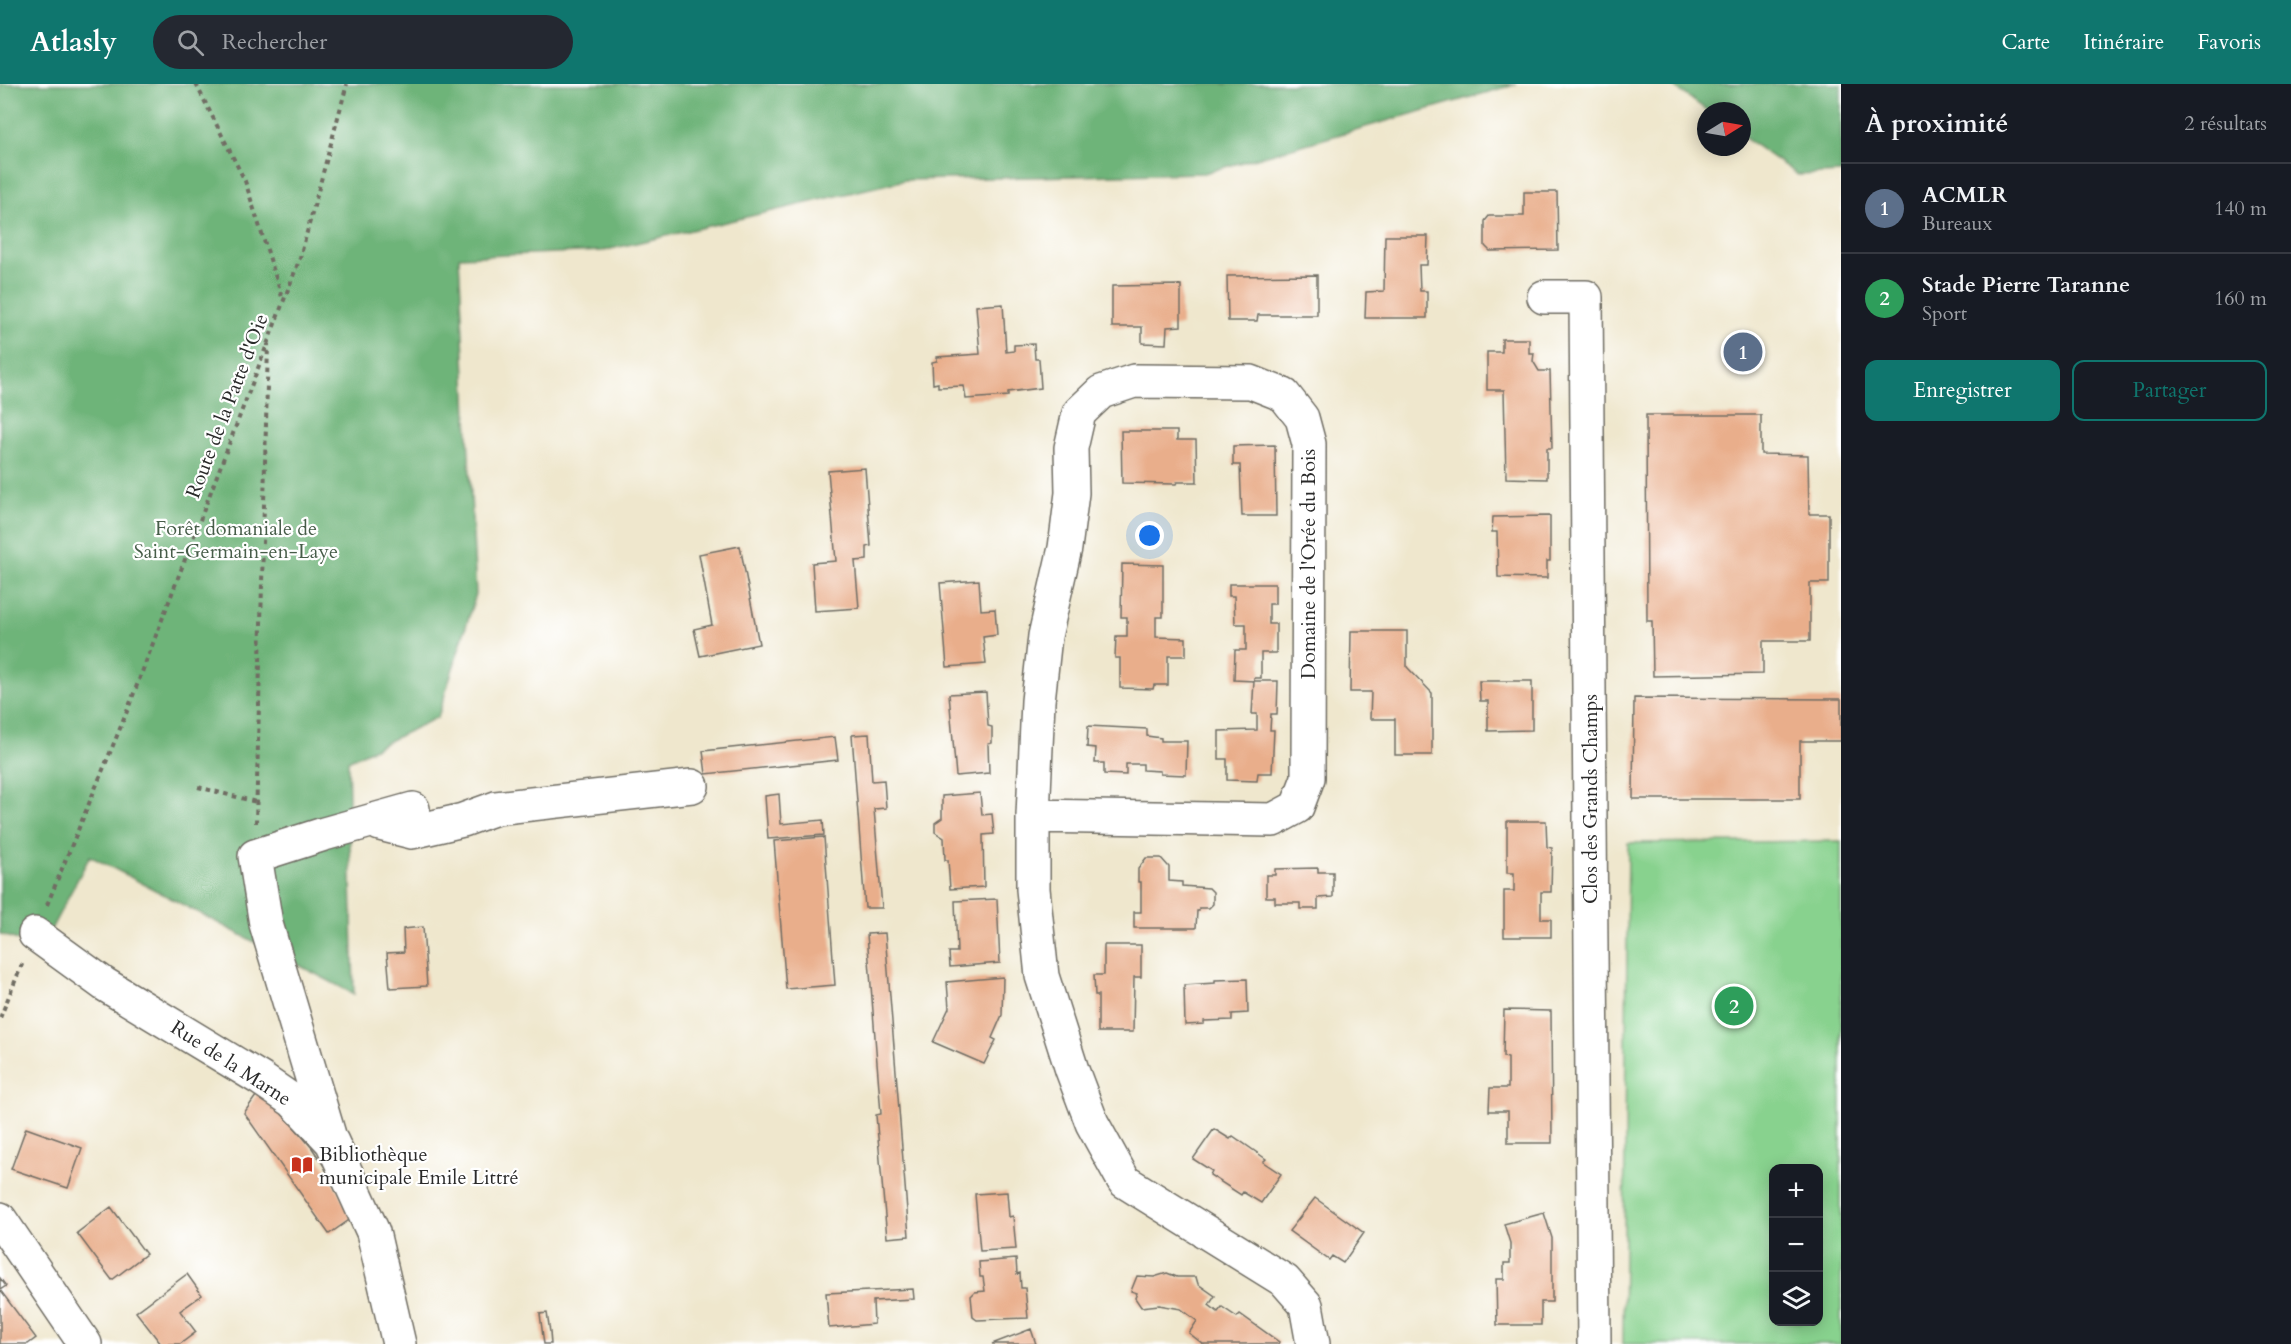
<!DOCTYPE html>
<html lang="fr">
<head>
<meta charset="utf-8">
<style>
  :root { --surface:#171b24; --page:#242831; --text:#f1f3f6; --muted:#9ea1a6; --line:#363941; --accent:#0f766e }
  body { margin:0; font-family:Cardo,serif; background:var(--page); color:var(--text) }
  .controls { position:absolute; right:18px; bottom:18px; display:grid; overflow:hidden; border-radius:12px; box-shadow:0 3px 15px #0003 }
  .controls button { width:54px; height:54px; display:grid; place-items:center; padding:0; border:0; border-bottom:2px solid var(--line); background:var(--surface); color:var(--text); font:30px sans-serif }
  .compass { position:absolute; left:1697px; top:18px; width:54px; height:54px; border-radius:50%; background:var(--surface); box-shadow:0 3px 15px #0003; rotate:79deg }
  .you { position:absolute; left:1150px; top:452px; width:21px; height:21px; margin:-15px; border:4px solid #fff; border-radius:50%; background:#1a73e8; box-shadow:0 0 0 9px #1a73e833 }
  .badge { display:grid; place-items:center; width:39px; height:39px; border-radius:50%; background:var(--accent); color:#fff; font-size:20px; font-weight:700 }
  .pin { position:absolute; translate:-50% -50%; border:3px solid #fff; box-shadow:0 2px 6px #0006 }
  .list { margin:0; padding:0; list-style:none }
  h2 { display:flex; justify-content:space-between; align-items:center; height:78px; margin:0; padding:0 24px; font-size:26px }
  h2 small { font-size:20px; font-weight:400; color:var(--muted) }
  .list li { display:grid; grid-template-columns:39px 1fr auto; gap:18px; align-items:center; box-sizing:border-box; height:90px; padding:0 24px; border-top:2px solid var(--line) }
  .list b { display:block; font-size:22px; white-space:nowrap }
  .list p { margin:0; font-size:20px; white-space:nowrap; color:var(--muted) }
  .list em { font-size:20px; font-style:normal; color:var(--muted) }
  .actions { display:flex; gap:12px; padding:18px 24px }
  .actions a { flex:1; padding:14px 0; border:2px solid var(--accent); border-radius:12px; text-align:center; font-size:21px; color:var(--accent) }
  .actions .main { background:var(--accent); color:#fff }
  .icon { flex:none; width:33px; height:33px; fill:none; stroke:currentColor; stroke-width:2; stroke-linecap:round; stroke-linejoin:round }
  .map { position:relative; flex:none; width:1841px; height:1260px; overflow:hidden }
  header { display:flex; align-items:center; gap:36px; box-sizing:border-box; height:84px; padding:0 30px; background:var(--accent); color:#fff }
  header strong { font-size:28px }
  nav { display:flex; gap:33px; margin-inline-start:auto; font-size:21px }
  .search { width:420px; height:54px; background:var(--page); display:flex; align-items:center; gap:15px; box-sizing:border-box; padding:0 21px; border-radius:33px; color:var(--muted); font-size:22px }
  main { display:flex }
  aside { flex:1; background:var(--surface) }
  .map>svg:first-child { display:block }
</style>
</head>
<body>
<header>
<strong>Atlasly</strong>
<div class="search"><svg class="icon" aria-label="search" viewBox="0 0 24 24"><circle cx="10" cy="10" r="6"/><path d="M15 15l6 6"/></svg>Rechercher</div>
<nav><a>Carte</a><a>Itinéraire</a><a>Favoris</a></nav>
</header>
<main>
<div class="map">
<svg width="1841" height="1260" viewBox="0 0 1841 1260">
  <rect width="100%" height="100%" fill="#fff"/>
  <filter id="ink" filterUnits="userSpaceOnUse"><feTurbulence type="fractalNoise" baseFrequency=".0167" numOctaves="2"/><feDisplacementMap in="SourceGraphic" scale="12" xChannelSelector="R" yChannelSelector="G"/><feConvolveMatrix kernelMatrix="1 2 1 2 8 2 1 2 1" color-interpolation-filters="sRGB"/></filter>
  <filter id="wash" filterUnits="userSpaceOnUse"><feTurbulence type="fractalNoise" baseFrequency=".008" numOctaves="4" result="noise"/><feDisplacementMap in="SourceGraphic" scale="24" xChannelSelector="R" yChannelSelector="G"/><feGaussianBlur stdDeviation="1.35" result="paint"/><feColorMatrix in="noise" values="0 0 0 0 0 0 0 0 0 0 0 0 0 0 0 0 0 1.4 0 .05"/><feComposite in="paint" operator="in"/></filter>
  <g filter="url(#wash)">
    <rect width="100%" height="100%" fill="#efe7cd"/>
    <path fill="#88d28e" stroke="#5a7e5c" stroke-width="1.5" fill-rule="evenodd" d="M 1841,757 L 1841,1260 L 1623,1260 L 1628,759 ZM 1774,1084 L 1818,1084 L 1818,1238 L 1774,1238 Z"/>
    <path fill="#6eb479" stroke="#4c7052" stroke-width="1.5" d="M 0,0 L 1517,0 L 1204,89 L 905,96 L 602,167 L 459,173 L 476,510 L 438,633 L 348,677 L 354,910 L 90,772 L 41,864 L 0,850 Z
      M 1670,0 L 1841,0 L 1841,89 L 1798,91 L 1742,52 L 1742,27 L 1708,27 Z"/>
    <g id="blocks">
      <path fill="#e9ae8b" d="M 1524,108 L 1557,108 L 1558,166 L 1490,167 L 1485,162 L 1485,137 L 1489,132 L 1524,132 Z
        M 1385,152 L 1428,152 L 1427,181 L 1419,181 L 1420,207 L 1427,207 L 1427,234 L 1365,234 L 1366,208 L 1384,207 Z
        M 1317,191 L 1317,231 L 1258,231 L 1257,237 L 1228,237 L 1227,192 Z
        M 1181,201 L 1181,242 L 1167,243 L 1166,260 L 1142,259 L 1142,243 L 1112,243 L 1112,202 Z
        M 1003,220 L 1006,268 L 1014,267 L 1014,261 L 1034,260 L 1035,275 L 1039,275 L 1041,304 L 1008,308 L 1008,312 L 966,315 L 964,302 L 938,303 L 938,299 L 933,300 L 932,278 L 937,277 L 937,273 L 980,270 L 976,222 Z
        M 1502,255 L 1529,255 L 1529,269 L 1534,269 L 1533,277 L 1539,287 L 1550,287 L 1552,364 L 1547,364 L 1547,395 L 1506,394 L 1504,306 L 1487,306 L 1487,268 L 1502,268 Z
        M 1646,331 L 1761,331 L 1761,370 L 1808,371 L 1809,430 L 1829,430 L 1829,499 L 1810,499 L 1810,557 L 1763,557 L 1763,590 L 1653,592 L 1652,537 L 1647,537 Z
        M 1121,347 L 1177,347 L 1177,356 L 1196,356 L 1197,398 L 1177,398 L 1176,400 L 1122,399 Z
        M 1275,361 L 1276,432 L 1242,432 L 1240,381 L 1233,381 L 1233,362 Z
        M 865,384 L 871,462 L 867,463 L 867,476 L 855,477 L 859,524 L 815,527 L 812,479 L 836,477 L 828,387 Z
        M 1550,432 L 1550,477 L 1547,477 L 1547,494 L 1498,493 L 1497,448 L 1492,448 L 1493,433 Z
        M 740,462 L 759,560 L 700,572 L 694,545 L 712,541 L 699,470 Z
        M 1122,480 L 1163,481 L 1163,533 L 1156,533 L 1156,553 L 1186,554 L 1186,572 L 1168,572 L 1168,601 L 1154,601 L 1153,605 L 1120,604 L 1120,574 L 1115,574 L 1116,552 L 1127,552 L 1127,533 L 1121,533 Z
        M 979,496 L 981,526 L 995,525 L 997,551 L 983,553 L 986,580 L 947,583 L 940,499 Z
        M 1229,500 L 1275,500 L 1275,520 L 1269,520 L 1269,540 L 1276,540 L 1276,569 L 1261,569 L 1261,594 L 1254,594 L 1254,597 L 1234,596 L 1235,566 L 1246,566 L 1246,540 L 1235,540 L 1234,512 L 1229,512 Z
        M 1351,547 L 1407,547 L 1407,583 L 1432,609 L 1432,671 L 1395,671 L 1395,635 L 1370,635 L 1371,608 L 1350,608 Z
        M 1254,597 L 1278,597 L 1277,630 L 1271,630 L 1270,646 L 1274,646 L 1272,689 L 1258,689 L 1257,697 L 1227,696 L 1227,675 L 1219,675 L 1219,647 L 1257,646 L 1257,630 L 1252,630 Z
        M 1479,597 L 1532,597 L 1532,646 L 1488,647 L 1488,617 L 1480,617 Z
        M 986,608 L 988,642 L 992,643 L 992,659 L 988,660 L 989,689 L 956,692 L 949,610 Z
        M 1634,614 L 1841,615 L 1841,657 L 1800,657 L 1800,715 L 1633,715 Z
        M 1088,642 L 1147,645 L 1147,652 L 1161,654 L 1161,657 L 1187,657 L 1186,691 L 1160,690 L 1160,687 L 1143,686 L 1143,680 L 1126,680 L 1126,691 L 1104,690 L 1104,679 L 1095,679 L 1096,664 L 1087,663 Z
        M 869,650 L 872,697 L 884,696 L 886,724 L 874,725 L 882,824 L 865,824 L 852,651 Z
        M 835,653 L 838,676 L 706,690 L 703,667 Z
        M 980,709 L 982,731 L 992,730 L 994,750 L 983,751 L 984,803 L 950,805 L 948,776 L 945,776 L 944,754 L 935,748 L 935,739 L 942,734 L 942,712 Z
        M 779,710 L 781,740 L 823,736 L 824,751 L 768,755 L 765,712 Z
        M 1507,737 L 1546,737 L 1547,763 L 1552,764 L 1551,808 L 1541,808 L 1541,835 L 1551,835 L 1551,853 L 1504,853 L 1504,807 L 1514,807 L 1514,789 L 1507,789 Z
        M 824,753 L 835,901 L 786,905 L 774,757 Z
        M 1146,774 L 1161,774 L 1169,783 L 1169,797 L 1182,798 L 1182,802 L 1209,804 L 1213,808 L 1213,820 L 1209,824 L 1199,824 L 1199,827 L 1197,827 L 1196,844 L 1134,844 L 1134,828 L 1141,828 L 1141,798 L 1138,798 L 1138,785 Z
        M 1318,784 L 1318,788 L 1333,788 L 1333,813 L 1318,814 L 1318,825 L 1300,825 L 1300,819 L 1275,819 L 1275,813 L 1266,813 L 1266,791 L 1275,791 L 1275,785 Z
        M 997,815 L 1000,879 L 950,883 L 949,868 L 957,868 L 955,817 Z
        M 423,843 L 427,902 L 390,904 L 387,869 L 404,868 L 403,845 Z
        M 885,849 L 909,1152 L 887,1154 L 876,1031 L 881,1030 L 867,850 Z
        M 1104,861 L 1141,861 L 1141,893 L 1134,893 L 1133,948 L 1098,948 L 1098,911 L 1095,911 L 1094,891 L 1104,891 Z
        M 1003,893 L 1002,931 L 992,954 L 996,956 L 984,980 L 933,958 L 949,924 L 947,898 Z
        M 1247,895 L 1248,929 L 1232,930 L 1232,936 L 1204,937 L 1204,940 L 1185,941 L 1184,901 L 1215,899 L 1215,896 Z
        M 1504,926 L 1551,927 L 1552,1059 L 1508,1059 L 1508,1027 L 1489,1027 L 1490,1004 L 1508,1004 L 1508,974 L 1503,973 Z
        M 258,1009 L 284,1031 L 312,1064 L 328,1088 L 352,1134 L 329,1150 L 244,1029 Z
        M 26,1044 L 82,1064 L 68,1104 L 11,1085 Z
        M 1214,1045 L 1230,1055 L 1233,1052 L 1266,1075 L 1263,1078 L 1281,1090 L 1261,1119 L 1243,1108 L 1241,1111 L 1210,1091 L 1212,1087 L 1193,1075 Z
        M 1007,1108 L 1009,1133 L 1013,1132 L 1016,1165 L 980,1167 L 975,1110 Z
        M 1315,1114 L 1364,1149 L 1343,1179 L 1332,1172 L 1329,1176 L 1289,1147 Z
        M 111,1123 L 146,1170 L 112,1196 L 77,1149 Z
        M 1544,1129 L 1552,1154 L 1552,1218 L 1541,1218 L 1541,1241 L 1497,1241 L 1496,1195 L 1504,1195 L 1504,1179 L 1510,1179 L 1510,1159 L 1504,1140 Z
        M 1016,1175 L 1017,1190 L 1020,1189 L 1021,1204 L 1025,1204 L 1028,1234 L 977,1236 L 973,1233 L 971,1212 L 975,1208 L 985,1207 L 983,1193 L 980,1193 L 979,1178 Z
        M 1167,1189 L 1177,1193 L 1196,1193 L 1198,1200 L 1215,1212 L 1209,1221 L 1218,1228 L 1222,1223 L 1237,1233 L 1240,1230 L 1279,1258 L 1278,1260 L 1203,1260 L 1189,1249 L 1197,1237 L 1181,1225 L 1159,1221 L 1141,1223 L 1135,1214 L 1137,1209 L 1131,1207 L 1137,1192 L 1154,1193 Z
        M 187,1190 L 202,1211 L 180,1227 L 196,1248 L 180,1260 L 161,1260 L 136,1228 Z
        M 0,1194 L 6,1202 L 0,1206 L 36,1254 L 28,1260 L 0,1260 Z
        M 913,1205 L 914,1215 L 873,1217 L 874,1240 L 829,1244 L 826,1209 Z
        M 547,1229 L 550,1248 L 551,1260 L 544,1260 L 540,1230 Z
        M 1031,1245 L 1036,1260 L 992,1260 Z"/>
    </g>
  </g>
  <g filter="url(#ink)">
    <use href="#blocks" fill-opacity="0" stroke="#706d64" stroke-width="1.5"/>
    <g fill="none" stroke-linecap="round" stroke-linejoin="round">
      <defs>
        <path id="minor" d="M 1544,213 L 1586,213 L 1594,1260
          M 1033,732 L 1273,736 L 1297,723 L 1308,694 L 1309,360 L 1302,334 L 1284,311 L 1251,298 L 1134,297 L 1101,308 L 1079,329 L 1071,364 L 1072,409 L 1065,464 L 1045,552 L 1038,617 L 1033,732 L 1033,805 L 1042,892 L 1072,986 L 1092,1039 L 1124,1097 L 1285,1197 L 1306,1221 L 1313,1260
          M 380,740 L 412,748 L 463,736 L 496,724 L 692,702
          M 35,850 L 104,900 L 261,995 L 293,1017 L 332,1058 L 373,1148 L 399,1260
          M 329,1051 L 266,840 L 255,772 L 324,750 L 413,725
          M 0,1135 L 85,1260"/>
      </defs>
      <use href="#minor" stroke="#706d64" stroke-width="36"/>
      <path stroke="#706d64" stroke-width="4" stroke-dasharray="4.5 4.5" stroke-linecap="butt" d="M 196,0 L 245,97 L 283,216
        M 198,703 L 256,718
        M 256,739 L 268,260
        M 47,821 L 126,630 L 300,174 L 347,0
        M 0,934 L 23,878"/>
      <use href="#minor" stroke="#fff" stroke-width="33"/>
    </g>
  </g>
  <defs>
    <symbol id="library-bare" viewBox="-9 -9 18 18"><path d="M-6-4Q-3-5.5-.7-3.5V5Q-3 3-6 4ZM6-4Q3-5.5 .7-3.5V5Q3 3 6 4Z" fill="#c8321e" stroke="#fff" stroke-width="2.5" paint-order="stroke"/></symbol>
  </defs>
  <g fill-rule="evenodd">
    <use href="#library-bare" x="287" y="1066" width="30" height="30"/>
  </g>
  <g text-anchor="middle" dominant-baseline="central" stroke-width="4.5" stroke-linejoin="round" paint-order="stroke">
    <g font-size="20" fill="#2b2b2b" stroke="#fff">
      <text transform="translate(227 322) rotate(-69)">Route de la Patte d'Oie</text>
      <text transform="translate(1308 480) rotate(-90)">Domaine de l'Orée du Bois</text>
      <text transform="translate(1590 715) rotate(-90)">Clos des Grands Champs</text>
      <text transform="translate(231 979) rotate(33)">Rue de la Marne</text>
    </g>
    <g font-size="20" fill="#475d49" stroke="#fff">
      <text x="236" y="444">Forêt domaniale de<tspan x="236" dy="23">Saint-Germain-en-Laye</tspan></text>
    </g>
    <g font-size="20" fill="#2b2b2b" stroke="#fff" text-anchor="start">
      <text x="319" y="1070">Bibliothèque<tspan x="319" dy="23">municipale Emile Littré</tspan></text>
    </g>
  </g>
</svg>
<div class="controls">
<button>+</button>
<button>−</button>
<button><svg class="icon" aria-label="layers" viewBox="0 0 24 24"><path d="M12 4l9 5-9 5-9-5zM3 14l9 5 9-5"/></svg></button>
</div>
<svg class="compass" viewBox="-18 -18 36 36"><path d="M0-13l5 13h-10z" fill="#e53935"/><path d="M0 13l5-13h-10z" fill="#9ea1a6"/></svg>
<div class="you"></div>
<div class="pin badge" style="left:1743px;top:268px;background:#5c6f8a">1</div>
<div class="pin badge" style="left:1734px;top:922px;background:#2e9e5b">2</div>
</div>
<aside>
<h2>À proximité<small>2 résultats</small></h2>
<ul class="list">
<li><span class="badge" style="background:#5c6f8a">1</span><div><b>ACMLR</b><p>Bureaux</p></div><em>140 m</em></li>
<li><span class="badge" style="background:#2e9e5b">2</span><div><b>Stade Pierre Taranne</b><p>Sport</p></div><em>160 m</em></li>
</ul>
<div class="actions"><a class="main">Enregistrer</a><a>Partager</a></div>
</aside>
</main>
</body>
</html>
